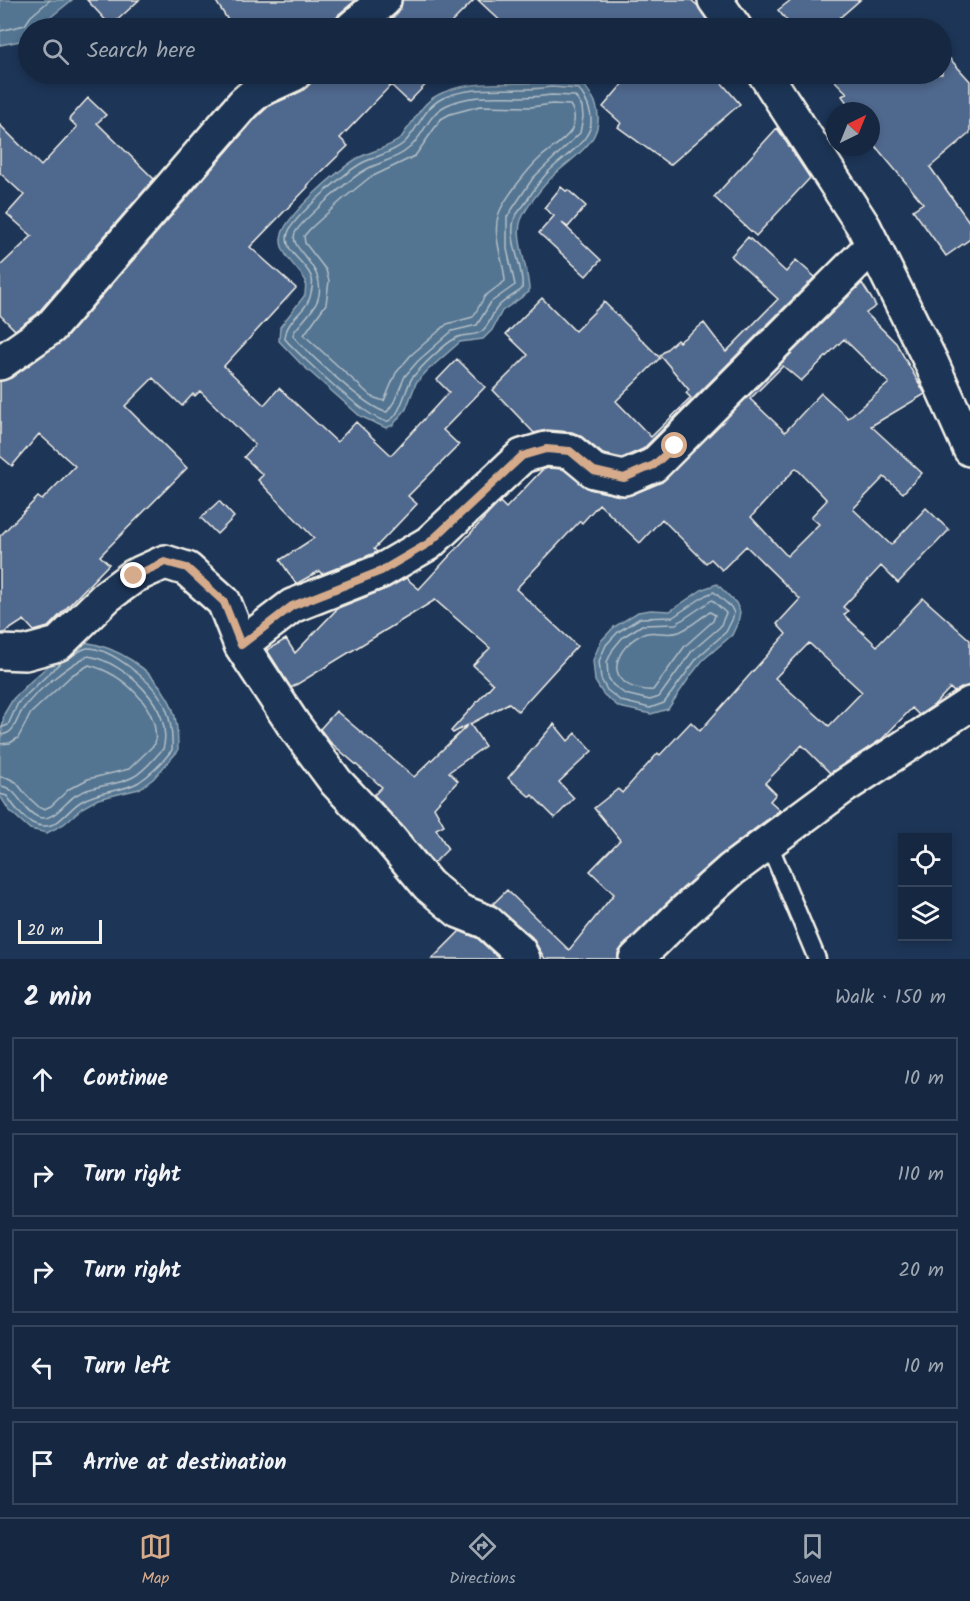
<!DOCTYPE html>
<html lang="en">
<head>
<meta charset="utf-8">
<style>
  :root { --surface:#162841; --page:#1f3048; --text:#f1f3f6; --muted:#9ea6b1; --line:#35445a; --accent:#d6ab8b }
  body { margin:0; font-family:Kalam,sans-serif; background:var(--page); color:var(--text) }
  .controls { position:absolute; right:18px; bottom:18px; display:grid; overflow:hidden; border-radius:0px; box-shadow:0 3px 9px #0003 }
  .controls button { width:54px; height:54px; display:grid; place-items:center; padding:0; border:0; border-bottom:2px solid var(--line); background:var(--surface); color:var(--text); font:30px sans-serif }
  .compass { position:absolute; left:826px; top:102px; width:54px; height:54px; border-radius:50%; background:var(--surface); box-shadow:0 3px 9px #0003; rotate:43deg }
  .scale { position:absolute; left:18px; bottom:15px; width:84px; box-sizing:border-box; padding-left:6px; border:3px solid #f4f1e8; border-top:0; font-size:16px; line-height:21px; white-space:nowrap; color:#f4f1e8; -webkit-text-stroke:4px #1d3557; paint-order:stroke }
  .stop { position:absolute; width:18px; height:18px; margin:-14px; border:4px solid #d6ab8b; border-radius:50%; background:#fff }
  .stop.end { background:#d6ab8b; border-color:#fff; box-shadow:0 2px 6px #0008 }
  .list { margin:0; padding:0; list-style:none }
  h2 { display:flex; justify-content:space-between; align-items:center; height:78px; margin:0; padding:0 24px; font-size:26px }
  h2 small { font-size:20px; font-weight:400; color:var(--muted) }
  .list li { display:grid; grid-template-columns:39px 1fr auto; gap:18px; align-items:center; box-sizing:border-box; height:84px; margin:0 12px 12px; padding:0 12px; border:2px solid var(--line); border-radius:0px }
  .list b { display:block; font-size:22px; white-space:nowrap }
  .list em { font-size:20px; font-style:normal; color:var(--muted) }
  .icon { flex:none; width:33px; height:33px; fill:none; stroke:currentColor; stroke-width:2; stroke-linecap:round; stroke-linejoin:round }
  .map { position:relative; flex:none; width:970px; height:959px; overflow:hidden }
  .search { position:absolute; background:var(--surface); box-shadow:0 3px 9px #0003; left:18px; right:18px; top:18px; height:66px; display:flex; align-items:center; gap:15px; box-sizing:border-box; padding:0 21px; border-radius:33px; color:var(--muted); font-size:22px }
  .sheet { height:558px; background:var(--surface) }
  nav { display:flex; justify-content:space-around; align-items:center; box-sizing:border-box; height:84px; border-top:2px solid var(--line); background:var(--surface); font-size:16px; color:var(--muted) }
  nav a { display:grid; justify-items:center; gap:3px }
  nav .on { color:var(--accent) }
  .map>svg:first-child { display:block }
</style>
</head>
<body>
<div class="map">
<svg width="970" height="959" viewBox="0 0 970 959">
  <rect width="100%" height="100%" fill="#1d3557"/>
  <filter id="ink" filterUnits="userSpaceOnUse"><feTurbulence type="fractalNoise" baseFrequency=".0167" numOctaves="2"/><feDisplacementMap in="SourceGraphic" scale="12" xChannelSelector="R" yChannelSelector="G"/><feConvolveMatrix kernelMatrix="1 2 1 2 8 2 1 2 1" color-interpolation-filters="sRGB"/></filter>
  <g filter="url(#ink)">
    <path fill="#537492" stroke="#93a6b4" stroke-width="1.5" d="M 0,0 L 72,0 L 37,28 L 28,28 L 28,37 L 25,40 L 0,45 Z
      M 550,81 L 582,82 C 586,88 592,95 595,102 C 609,139 575,155 553,176 C 543,186 526,207 521,220 C 514,238 530,272 529,292 L 502,311 L 492,330 L 483,339 L 460,342 L 427,371 L 416,383 L 406,409 L 393,425 L 386,428 L 360,416 L 301,364 L 279,341 L 280,327 L 305,295 L 306,281 C 298,268 280,254 281,239 C 281,219 340,168 358,158 C 371,151 388,148 400,139 C 403,136 405,131 408,128 C 418,114 425,100 442,93 C 477,78 514,87 550,81 Z
      M 717,584 L 736,603 L 740,612 L 738,622 L 732,635 L 703,660 L 691,675 L 668,709 L 651,714 L 619,707 L 603,694 L 595,681 L 593,660 L 601,641 L 614,627 L 638,612 L 651,610 L 670,611 L 703,589 Z
      M 84,642 C 117,647 151,668 167,697 C 177,713 178,733 178,751 L 153,779 L 139,789 L 98,799 L 82,808 L 64,824 L 47,833 L 30,829 L 9,810 L 0,796 L 0,743 L 4,714 L 13,699 L 31,681 L 58,657 Z"/>
    <g fill="none" stroke-linecap="round" stroke-linejoin="round">
      <path stroke="#b4bfc6" stroke-width="1.5" d="M 0,31 L 25,25 L 31,16 L 50,0
        M 551,87 L 579,89 C 609,133 578,144 549,171 C 539,181 532,193 524,205 C 521,209 515,215 514,220 C 508,243 525,269 522,289 C 515,295 503,300 497,308 C 491,315 490,325 482,331 C 475,337 464,333 456,338 C 444,344 421,367 412,378 C 406,387 400,418 388,421 C 373,425 297,353 285,339 C 285,319 309,311 311,293 C 312,289 313,283 312,279 C 308,262 282,253 288,233 C 292,218 349,169 364,162 C 376,156 395,152 405,142 C 419,128 423,108 443,98 C 477,83 515,93 551,87 Z
        M 551,95 L 575,96 L 582,107 L 583,117 L 580,133 L 533,178 L 507,217 L 507,249 L 515,285 L 491,302 L 477,325 L 452,331 L 418,361 L 405,376 L 394,402 L 387,412 C 369,411 307,352 293,336 L 294,332 C 301,322 315,310 318,299 C 328,266 288,250 295,233 C 302,220 353,176 367,169 C 380,162 397,159 408,149 C 424,137 427,114 447,105 C 480,90 516,101 551,95 Z
        M 552,104 L 570,105 C 575,112 576,122 571,131 C 563,142 550,149 540,158 C 528,169 505,198 499,213 C 491,235 504,260 505,281 L 485,296 L 473,317 L 447,324 L 411,355 L 396,373 L 384,401 L 372,397 L 304,335 L 326,304 L 329,281 L 326,270 L 305,243 L 304,236 L 311,228 L 343,199 L 369,178 L 415,156 L 441,119 L 450,114 L 480,106 L 531,107 Z
        M 714,592 L 731,607 L 734,613 L 732,620 L 726,632 L 698,657 L 664,703 L 650,708 L 621,701 L 607,690 L 601,679 L 599,661 L 606,645 L 618,632 L 640,618 L 673,617 L 706,595 Z
        M 712,600 L 726,613 L 720,627 L 692,651 L 659,697 L 650,700 L 625,694 L 613,685 L 608,677 L 607,662 L 613,649 L 623,637 L 642,625 L 676,624 Z
        M 710,612 L 715,615 L 713,621 L 685,646 L 653,690 C 646,691 633,688 627,684 C 603,669 626,638 647,633 C 657,631 668,636 679,632 C 689,628 700,618 710,612 Z
        M 0,728 L 8,725 L 18,703 L 62,661
        M 0,735 C 16,734 15,720 23,709 C 35,692 68,665 88,656 C 125,662 175,708 163,749 C 154,758 145,771 133,777 C 115,787 96,783 76,795 C 65,802 53,823 38,817 C 22,811 18,787 0,786
        M 0,744 L 10,743 L 18,738 L 31,713 L 72,675 L 89,665 C 123,674 160,707 155,744 L 129,769 L 88,779 L 69,789 L 51,806 L 44,809 L 40,808 L 27,796 L 16,782 L 8,778 L 0,777
        M 0,794 L 7,796 C 15,808 28,827 45,826 C 60,826 70,807 82,801 C 101,790 123,792 139,782 C 151,774 163,762 172,750 C 173,734 170,714 162,700 C 151,681 110,647 87,648 C 82,649 75,654 71,657"/>
    </g>
    <path fill="#4f678d" stroke="#f4f1e8" stroke-width="1.5" fill-rule="evenodd" d="M 87,0 L 139,0 L 111,26 Z
      M 215,0 L 356,0 L 339,14 L 335,21 L 334,28 L 233,28 Z
      M 402,0 L 474,0 L 446,28 L 380,28 L 397,14 L 401,7 Z
      M 478,0 L 691,0 L 698,6 L 712,28 L 508,28 Z
      M 791,0 L 860,0 L 828,28 L 793,28 L 778,10 Z
      M 942,50 L 970,81 L 970,133 L 930,167 L 970,223 L 970,239 L 946,256 L 913,210 L 923,203 L 871,141 L 871,111 L 853,111 L 842,96 L 847,93 L 828,74 L 942,74 Z
      M 312,74 L 436,74 L 409,102 L 391,85 L 340,138 L 348,146 L 307,186 L 308,187 L 250,247 L 296,288 L 224,366 L 264,405 L 279,388 L 337,442 L 356,422 L 391,455 L 449,392 L 437,380 L 457,359 L 485,387 L 443,430 L 459,445 L 408,496 L 417,504 L 374,549 L 377,552 L 322,574 L 319,571 L 296,584 L 280,560 L 314,538 L 258,480 L 263,475 L 244,457 L 255,445 L 200,391 L 195,396 L 193,394 L 182,406 L 153,378 L 125,406 L 187,468 L 100,556 L 109,564 L 48,627 L 34,631 L 24,620 L 4,633 L 0,633 L 0,536 L 38,497 L 42,500 L 75,466 L 39,434 L 12,466 L 0,456 L 0,381 L 11,378 L 64,340 L 255,119 L 269,106 L 302,91 L 310,84 Z
      M 631,74 L 714,74 L 740,104 L 670,165 L 618,127 L 621,123 L 603,107 Z
      M 88,98 L 106,115 L 97,123 L 154,179 L 37,314 L 15,330 L 0,315 L 0,266 L 32,236 L 7,214 L 24,195 L 0,173 L 0,125 L 41,166 L 77,127 L 69,119 Z
      M 777,128 L 810,178 L 756,236 L 714,197 Z
      M 561,187 L 566,191 L 568,190 L 586,206 L 568,227 L 562,223 L 601,260 L 586,276 L 539,233 L 554,216 L 544,208 Z
      M 748,237 L 786,272 L 796,260 L 815,277 L 643,449 L 622,458 L 603,454 L 582,437 L 572,432 L 547,430 L 534,433 L 493,390 L 528,355 L 506,334 L 542,298 L 575,331 L 604,302 L 660,358 L 616,401 L 651,437 L 691,398 L 686,393 L 689,390 L 660,355 L 677,340 L 679,342 L 704,323 L 726,352 L 778,299 L 731,256 Z
      M 862,283 L 876,306 L 866,313 L 896,343 L 925,394 L 871,426 L 922,473 L 903,493 L 884,477 L 853,509 L 891,545 L 926,508 L 949,530 L 898,583 L 881,566 L 843,607 L 848,611 L 844,615 L 877,646 L 923,598 L 970,640 L 970,685 L 954,692 L 950,688 L 934,705 L 919,715 L 912,708 L 882,739 L 830,773 L 802,745 L 765,783 L 776,794 L 770,801 L 780,810 L 719,856 L 674,896 L 623,946 L 618,953 L 618,959 L 545,959 L 532,937 L 493,904 L 507,890 L 569,950 L 614,894 L 590,871 L 620,840 L 594,808 L 618,789 L 622,793 L 658,753 L 660,755 L 691,722 L 700,731 L 786,634 L 777,624 L 800,599 L 746,546 L 722,570 L 711,559 L 706,563 L 662,519 L 640,543 L 599,504 L 582,523 L 580,521 L 516,589 L 577,646 L 518,711 L 509,703 L 470,724 L 485,746 L 449,772 L 458,781 L 434,807 L 444,825 L 436,829 L 448,849 L 434,863 L 374,795 L 382,787 L 330,742 L 320,729 L 336,711 L 414,777 L 468,725 L 453,733 L 451,731 L 493,684 L 473,665 L 490,648 L 435,600 L 291,688 L 267,650 L 286,639 L 295,653 L 338,608 L 388,588 L 406,578 L 419,589 L 491,511 L 500,502 L 506,508 L 542,470 L 548,468 L 563,469 L 589,489 L 620,496 L 631,495 L 662,482 ZM 844,339 L 889,383 L 848,418 L 821,393 L 785,432 L 750,399 L 783,366 L 801,381 ZM 796,468 L 827,500 L 811,517 L 819,524 L 787,556 L 751,517 ZM 809,643 L 862,692 L 829,726 L 775,678 Z
      M 219,501 L 234,517 L 217,534 L 201,518 Z
      M 554,724 L 568,741 L 576,733 L 592,751 L 559,782 L 574,798 L 555,818 L 532,795 L 530,797 L 508,778 Z
      M 460,931 L 477,938 L 500,959 L 432,959 Z"/>
    <g fill="none" stroke-linecap="round" stroke-linejoin="round">
      <defs>
        <path id="lane" d="M 768,842 L 817,959"/>
        <path id="street" d="M 352,28 L 384,0
          M 0,363 L 50,328 L 244,103 L 259,90 L 294,74
          M 241,645 L 292,606 L 381,571 L 429,543 L 522,456 L 546,449 L 570,451 L 594,471 L 624,478 L 654,465 L 873,245
          M 0,652 L 25,653 L 58,644 L 107,596 L 134,576 L 165,562 L 187,569 L 224,602 L 241,645 L 293,724 L 336,782 L 388,837 L 428,885 L 459,911 L 487,922 L 519,951 L 523,959
          M 636,959 L 686,910 L 731,870 L 843,787 L 970,704"/>
        <path id="secondary" d="M 715,0 L 735,28
          M 765,74 L 864,227 L 931,362 L 970,449"/>
      </defs>
      <use href="#lane" stroke="#f4f1e8" stroke-width="21"/>
      <use href="#street" stroke="#f4f1e8" stroke-width="38"/>
      <use href="#secondary" stroke="#f4f1e8" stroke-width="38"/>
      <use href="#lane" stroke="#1d3557" stroke-width="16"/>
      <use href="#street" stroke="#1d3557" stroke-width="33"/>
      <use href="#secondary" stroke="#1d3557" stroke-width="33"/>
    </g>
  </g>
  <g fill="none" stroke-linecap="round" stroke-linejoin="round" filter="url(#ink)">
    <path stroke="#d6ab8b" stroke-width="8" d="M 134,576 L 165,562 L 187,568 L 224,602 L 241,645 L 292,606 L 381,571 L 429,543 L 522,456 L 546,449 L 570,451 L 594,471 L 624,478 L 654,465 L 675,446"/>
  </g>
</svg>
<div class="controls">
<button><svg class="icon" aria-label="locate" viewBox="0 0 24 24"><circle cx="12" cy="12" r="6"/><path d="M12 2v4M12 18v4M2 12h4M18 12h4"/></svg></button>
<button><svg class="icon" aria-label="layers" viewBox="0 0 24 24"><path d="M12 4l9 5-9 5-9-5zM3 14l9 5 9-5"/></svg></button>
</div>
<svg class="compass" viewBox="-18 -18 36 36"><path d="M0-13l5 13h-10z" fill="#e53935"/><path d="M0 13l5-13h-10z" fill="#9ea6b1"/></svg>
<div class="scale">20 m</div>
<div class="stop" style="left:675px;top:446px"></div>
<div class="stop end" style="left:134px;top:576px"></div>
<div class="search"><svg class="icon" aria-label="search" viewBox="0 0 24 24"><circle cx="10" cy="10" r="6"/><path d="M15 15l6 6"/></svg>Search here</div>
</div>
<section class="sheet">
<h2>2 min<small>Walk · 150 m</small></h2>
<ul class="list">
<li><svg class="icon" aria-label="ahead" viewBox="0 0 24 24"><path d="M12 20V5M6 11l6-6 6 6"/></svg><div><b>Continue</b></div><em>10 m</em></li>
<li><svg class="icon" aria-label="right" viewBox="0 0 24 24"><path d="M7 20v-9h11M14 6l5 5-5 5"/></svg><div><b>Turn right</b></div><em>110 m</em></li>
<li><svg class="icon" aria-label="right" viewBox="0 0 24 24"><path d="M7 20v-9h11M14 6l5 5-5 5"/></svg><div><b>Turn right</b></div><em>20 m</em></li>
<li><svg class="icon" aria-label="left" viewBox="0 0 24 24"><path d="M17 20v-9H6M10 6l-5 5 5 5"/></svg><div><b>Turn left</b></div><em>10 m</em></li>
<li><svg class="icon" aria-label="arrive" viewBox="0 0 24 24"><path d="M6 21V4h12l-3 4 3 4H6"/></svg><div><b>Arrive at destination</b></div></li>
</ul>
</section>
<nav>
<a class="on"><svg class="icon" aria-label="map" viewBox="0 0 24 24"><path d="M3 6l6-2 6 2 6-2v14l-6 2-6-2-6 2zM9 4v14M15 6v14"/></svg>Map</a>
<a><svg class="icon" aria-label="directions" viewBox="0 0 24 24"><path d="M12 3l9 9-9 9-9-9zM9 14v-3h6M13 9l2 2-2 2"/></svg>Directions</a>
<a><svg class="icon" aria-label="saved" viewBox="0 0 24 24"><path d="M7 4h10v16l-5-4-5 4z"/></svg>Saved</a>
</nav>
</body>
</html>
